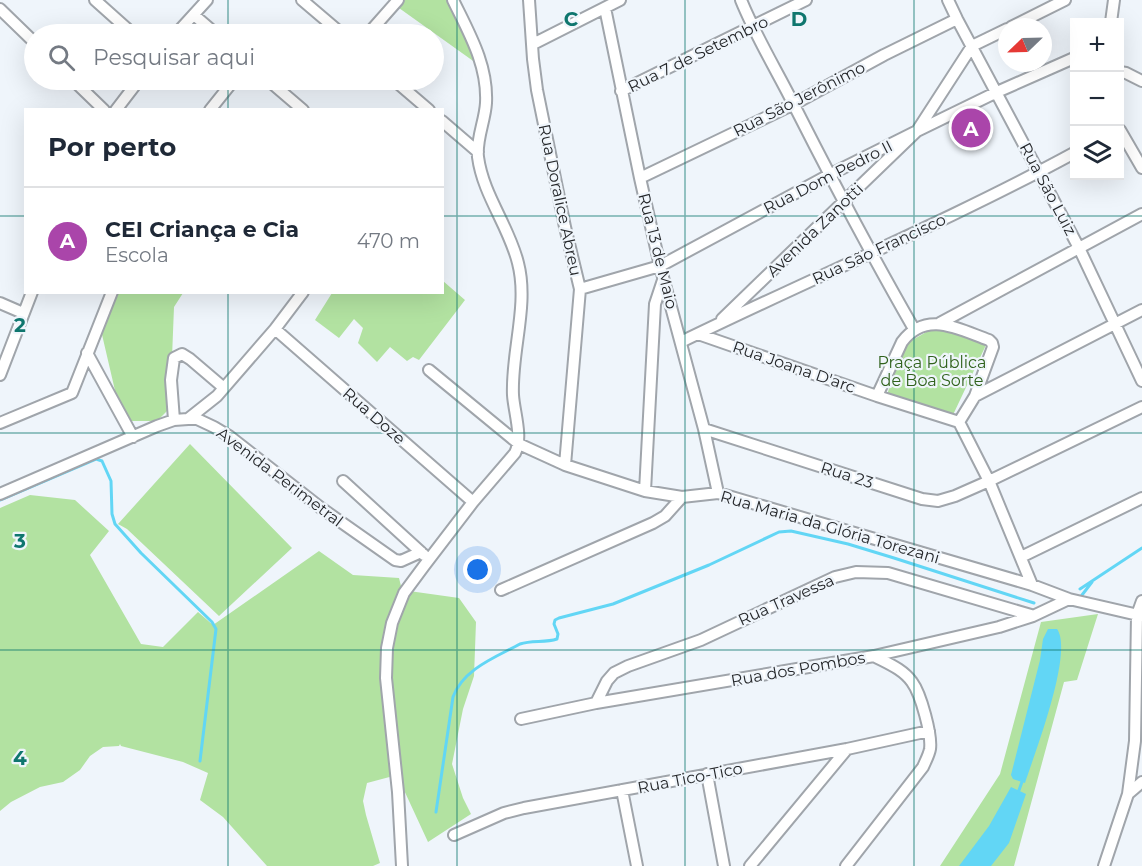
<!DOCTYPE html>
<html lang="pt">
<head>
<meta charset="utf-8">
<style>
  :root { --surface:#fff; --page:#f6f6f7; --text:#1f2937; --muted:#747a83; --line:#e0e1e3; --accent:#aa45aa }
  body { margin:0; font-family:Montserrat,sans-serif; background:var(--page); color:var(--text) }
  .controls { position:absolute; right:18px; top:18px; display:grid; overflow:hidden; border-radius:0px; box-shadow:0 6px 24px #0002 }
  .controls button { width:54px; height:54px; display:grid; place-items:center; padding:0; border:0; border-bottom:2px solid var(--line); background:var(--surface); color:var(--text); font:30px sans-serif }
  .compass { position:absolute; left:998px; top:18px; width:54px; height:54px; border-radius:50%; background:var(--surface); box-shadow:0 6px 24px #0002; rotate:247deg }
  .you { position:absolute; left:478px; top:570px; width:21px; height:21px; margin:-15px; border:4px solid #fff; border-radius:50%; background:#1a73e8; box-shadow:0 0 0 9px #1a73e833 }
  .badge { display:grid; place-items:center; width:39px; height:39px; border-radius:50%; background:var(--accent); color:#fff; font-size:20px; font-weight:700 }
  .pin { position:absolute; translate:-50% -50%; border:3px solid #fff; box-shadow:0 2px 6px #0006 }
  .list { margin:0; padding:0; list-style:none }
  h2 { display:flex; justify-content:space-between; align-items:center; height:78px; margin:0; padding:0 24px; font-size:26px }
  h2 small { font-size:20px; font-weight:400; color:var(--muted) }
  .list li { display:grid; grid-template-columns:39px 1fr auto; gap:18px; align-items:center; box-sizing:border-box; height:108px; padding:0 24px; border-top:2px solid var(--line) }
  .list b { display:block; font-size:22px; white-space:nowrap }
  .list p { margin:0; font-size:20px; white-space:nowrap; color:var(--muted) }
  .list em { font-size:20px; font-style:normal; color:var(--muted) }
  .icon { flex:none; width:33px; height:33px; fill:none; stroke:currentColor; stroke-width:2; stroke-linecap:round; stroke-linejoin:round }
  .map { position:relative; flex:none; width:1142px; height:866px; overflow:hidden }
  .search { position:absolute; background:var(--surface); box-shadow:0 6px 24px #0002; left:24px; top:24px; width:420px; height:66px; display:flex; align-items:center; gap:15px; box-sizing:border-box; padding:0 21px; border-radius:33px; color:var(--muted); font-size:22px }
  .panel { position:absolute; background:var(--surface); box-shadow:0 6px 24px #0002; left:24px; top:108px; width:420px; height:186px; border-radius:0px }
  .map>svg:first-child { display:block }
</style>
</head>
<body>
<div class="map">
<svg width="1142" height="866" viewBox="0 0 1142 866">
  <rect width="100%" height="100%" fill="#eff5fb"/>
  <path fill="#b2e2a1" d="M 405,0 L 447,0 L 476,63 L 399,8 Z
    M 443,281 L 465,300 L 419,360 L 413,357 L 407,361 L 390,347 L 377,362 L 358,343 L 363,328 L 354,319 L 339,338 L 315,320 L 332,293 L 442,292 Z
    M 114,293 L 183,293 L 174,307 L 170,408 L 157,421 L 130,421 L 120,412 L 100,326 Z
    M 935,327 L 986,345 L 952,417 L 887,395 L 902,346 Z
    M 190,444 L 292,548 L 219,616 L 127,529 L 118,524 Z
    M 30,495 L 75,500 L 109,531 L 90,555 L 141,644 L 163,647 L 198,612 L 213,625 L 319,551 L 353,575 L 399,578 L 402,590 L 459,598 L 476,622 L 474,676 L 463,709 L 452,764 L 463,798 L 471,814 L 428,842 L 397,775 L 367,783 L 363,801 L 366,815 L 380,863 L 373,866 L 267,866 L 223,817 L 200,800 L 208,773 L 183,762 L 121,746 L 120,744 L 119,746 L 103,747 L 90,756 L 80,770 L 63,782 L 40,787 L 11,802 L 0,811 L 0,508 Z
    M 1098,614 L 1077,680 L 1064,682 L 1014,866 L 940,866 L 1000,774 L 1041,622 Z"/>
  <path fill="#62d6f5" d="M 1048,629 L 1057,629 C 1074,652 1034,755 1025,783 L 1013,779 L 1011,775 L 1040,660 L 1043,639 Z
    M 1011,787 L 1026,794 L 1009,843 L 991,866 L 959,866 L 989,826 Z"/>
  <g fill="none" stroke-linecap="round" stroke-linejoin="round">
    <path stroke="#62d6f5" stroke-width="3" d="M 0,500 L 96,459 L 102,461 L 111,481 L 112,514 L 115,524 L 141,553 L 212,622 L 216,629 L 200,761
      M 1080,589 L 1142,548
      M 1082,595 L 1092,582
      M 1018,793 L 1023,779
      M 436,812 L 453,697 C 463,669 496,657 520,644 C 532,640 545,643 557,639 L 558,634 L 554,624 L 555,620 L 559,618 L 613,604 L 709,565 L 779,532 L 791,531 L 848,544 L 894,558 L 1034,603"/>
    <defs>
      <path id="street" d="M 95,0 L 133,34
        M 302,0 L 342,34
        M 529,0 L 533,59 L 537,90 L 565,227 L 580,289 L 565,465
        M 741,0 C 756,37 777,71 795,107 C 833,182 872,256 914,329
        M 948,0 L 957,19 L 1079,248 L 1142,381
        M 605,8 L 640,178 L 660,266 L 704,429 L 718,493
        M 0,9 L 34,42
        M 194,15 L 216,34
        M 1111,22 L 1114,0
        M 1011,27 L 1065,0
        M 176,34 L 207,0
        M 368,34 L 398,0
        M 533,44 L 620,0
        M 1120,72 L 1126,73 L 1142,81
        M 73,80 L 104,110
        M 268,80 L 303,110
        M 394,80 L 429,110
        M 621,91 L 806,0
        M 116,110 L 139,80
        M 210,110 L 234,80
        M 442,121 L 478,152
        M 1120,130 L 1142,168
        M 640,178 L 794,104 L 884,55 L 957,19
        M 580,289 L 660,266 L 829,175 L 917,131 L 997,92 L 1074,58
        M 0,303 L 23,313
        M 722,319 L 917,131 L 972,46 L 1007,29
        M 940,323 L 1142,214
        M 275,329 L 473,502
        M 698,334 L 877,396 L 959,422 L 989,481 L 1032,585
        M 681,342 C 812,278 947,222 1074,153
        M 87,353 L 133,437
        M 429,370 L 519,444 L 565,465 L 645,491 L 682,497 L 718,493 L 1032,585 L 1069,599 L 1142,616
        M 0,375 L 32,292
        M 877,396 L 902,342 C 926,310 958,329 989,340 L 992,343 L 993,347 L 975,396 L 959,422
        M 975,396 L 1142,310
        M 188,419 L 217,396 L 275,329 L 303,292
        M 174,420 L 171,380 L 174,358 L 182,354 L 190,359 L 224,388
        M 0,423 L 72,393 L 112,292
        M 704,429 L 922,499 L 938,501 L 955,496 L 989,481 L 1142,407
        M 343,481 L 424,555
        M 645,491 L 655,304 L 663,280
        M 0,494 L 157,426 L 174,420 L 188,419 L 197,419 L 214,427 L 229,436 L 321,508 L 395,560 L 401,561 L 421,552
        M 1021,557 L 1142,498
        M 501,590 L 653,523 L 665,516 L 682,497
        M 596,703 L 607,681 L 614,673 L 628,666 L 701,640 L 835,577 L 856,572 L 888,573 L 1031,615
        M 521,719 L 596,703 L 874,656 L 999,627 L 1033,616 L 1069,599
        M 707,774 L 724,866
        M 622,790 L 637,866
        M 1128,794 L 1142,782
        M 454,835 L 504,813 L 524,808 L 847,749 L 929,731
        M 402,866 L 398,792 L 386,678 L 387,648 L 392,623 L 404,593 L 424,566 L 473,502 L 515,453 C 523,437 514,412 513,395 C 511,352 529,305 518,263 C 509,226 483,195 478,157 C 476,139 485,121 486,103 C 488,65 469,33 453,0
        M 750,866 L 847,749
        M 846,866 L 923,767 C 925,762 929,755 930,749 C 932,735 921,694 912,682 C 903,669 887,663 874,656
        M 1104,866 L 1128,794 L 1135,741 L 1137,615 L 1142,601"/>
    </defs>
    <use href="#street" stroke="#a0a5ab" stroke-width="14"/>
    <use href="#street" stroke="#fff" stroke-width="10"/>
  </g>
  <path fill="none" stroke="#0f766e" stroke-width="1.5" stroke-opacity="0.55" d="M 228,0 L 228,34M 457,0 L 457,866M 685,0 L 685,866M 914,0 L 914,866M 228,80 L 228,110M 0,216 L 26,216M 442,216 L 1142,216M 228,292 L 228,866M 0,433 L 1142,433M 0,650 L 1142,650"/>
  <g text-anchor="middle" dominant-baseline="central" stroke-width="4.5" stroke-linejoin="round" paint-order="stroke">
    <g font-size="16" fill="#25272a" stroke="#eff5fb">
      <text transform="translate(698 54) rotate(-26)">Rua 7 de Setembro</text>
      <text transform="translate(799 99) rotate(-27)">Rua São Jerônimo</text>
      <text transform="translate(828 177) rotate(-27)">Rua Dom Pedro II</text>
      <text transform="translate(1048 189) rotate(62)">Rua São Luiz</text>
      <text transform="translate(560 200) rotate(78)">Rua Doralice Abreu</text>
      <text transform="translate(815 230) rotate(-44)">Avenida Zanotti</text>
      <text transform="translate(879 249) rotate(-25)">Rua São Francisco</text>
      <text transform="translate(658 251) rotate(76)">Rua 13 de Maio</text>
      <text transform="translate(794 367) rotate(19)">Rua Joana D'arc</text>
      <text transform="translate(374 416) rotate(41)">Rua Doze</text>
      <text transform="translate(847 475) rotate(18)">Rua 23</text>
      <text transform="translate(280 477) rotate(37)">Avenida Perimetral</text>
      <text transform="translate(830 527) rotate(16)">Rua Maria da Glória Torezani</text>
      <text transform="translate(786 600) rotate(-24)">Rua Travessa</text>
      <text transform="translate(798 669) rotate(-10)">Rua dos Pombos</text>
      <text transform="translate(690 778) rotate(-11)">Rua Tico-Tico</text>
    </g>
    <g font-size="16" fill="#30621c" stroke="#eff5fb">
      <text x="932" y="362">Praça Pública<tspan x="932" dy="18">de Boa Sorte</tspan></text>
    </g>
  </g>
  <g font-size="20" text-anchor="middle" font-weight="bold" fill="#0f766e" stroke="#eff5fb" stroke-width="4.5" stroke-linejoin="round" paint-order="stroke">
    <text x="571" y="26">C</text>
    <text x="799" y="26">D</text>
    <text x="20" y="332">2</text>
    <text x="20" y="548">3</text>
    <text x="20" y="765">4</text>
  </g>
</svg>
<div class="controls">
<button>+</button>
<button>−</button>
<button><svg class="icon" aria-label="layers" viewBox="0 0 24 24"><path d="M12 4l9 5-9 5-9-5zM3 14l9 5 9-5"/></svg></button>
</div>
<svg class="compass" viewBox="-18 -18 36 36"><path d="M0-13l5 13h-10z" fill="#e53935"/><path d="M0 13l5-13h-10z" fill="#747a83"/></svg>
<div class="you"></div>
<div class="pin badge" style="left:971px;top:128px">A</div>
<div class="search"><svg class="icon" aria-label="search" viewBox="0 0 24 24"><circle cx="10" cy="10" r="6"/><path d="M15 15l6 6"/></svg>Pesquisar aqui</div>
<section class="panel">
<h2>Por perto<small></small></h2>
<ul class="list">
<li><span class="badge">A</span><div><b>CEI Criança e Cia</b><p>Escola</p></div><em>470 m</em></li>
</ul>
</section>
</div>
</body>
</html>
